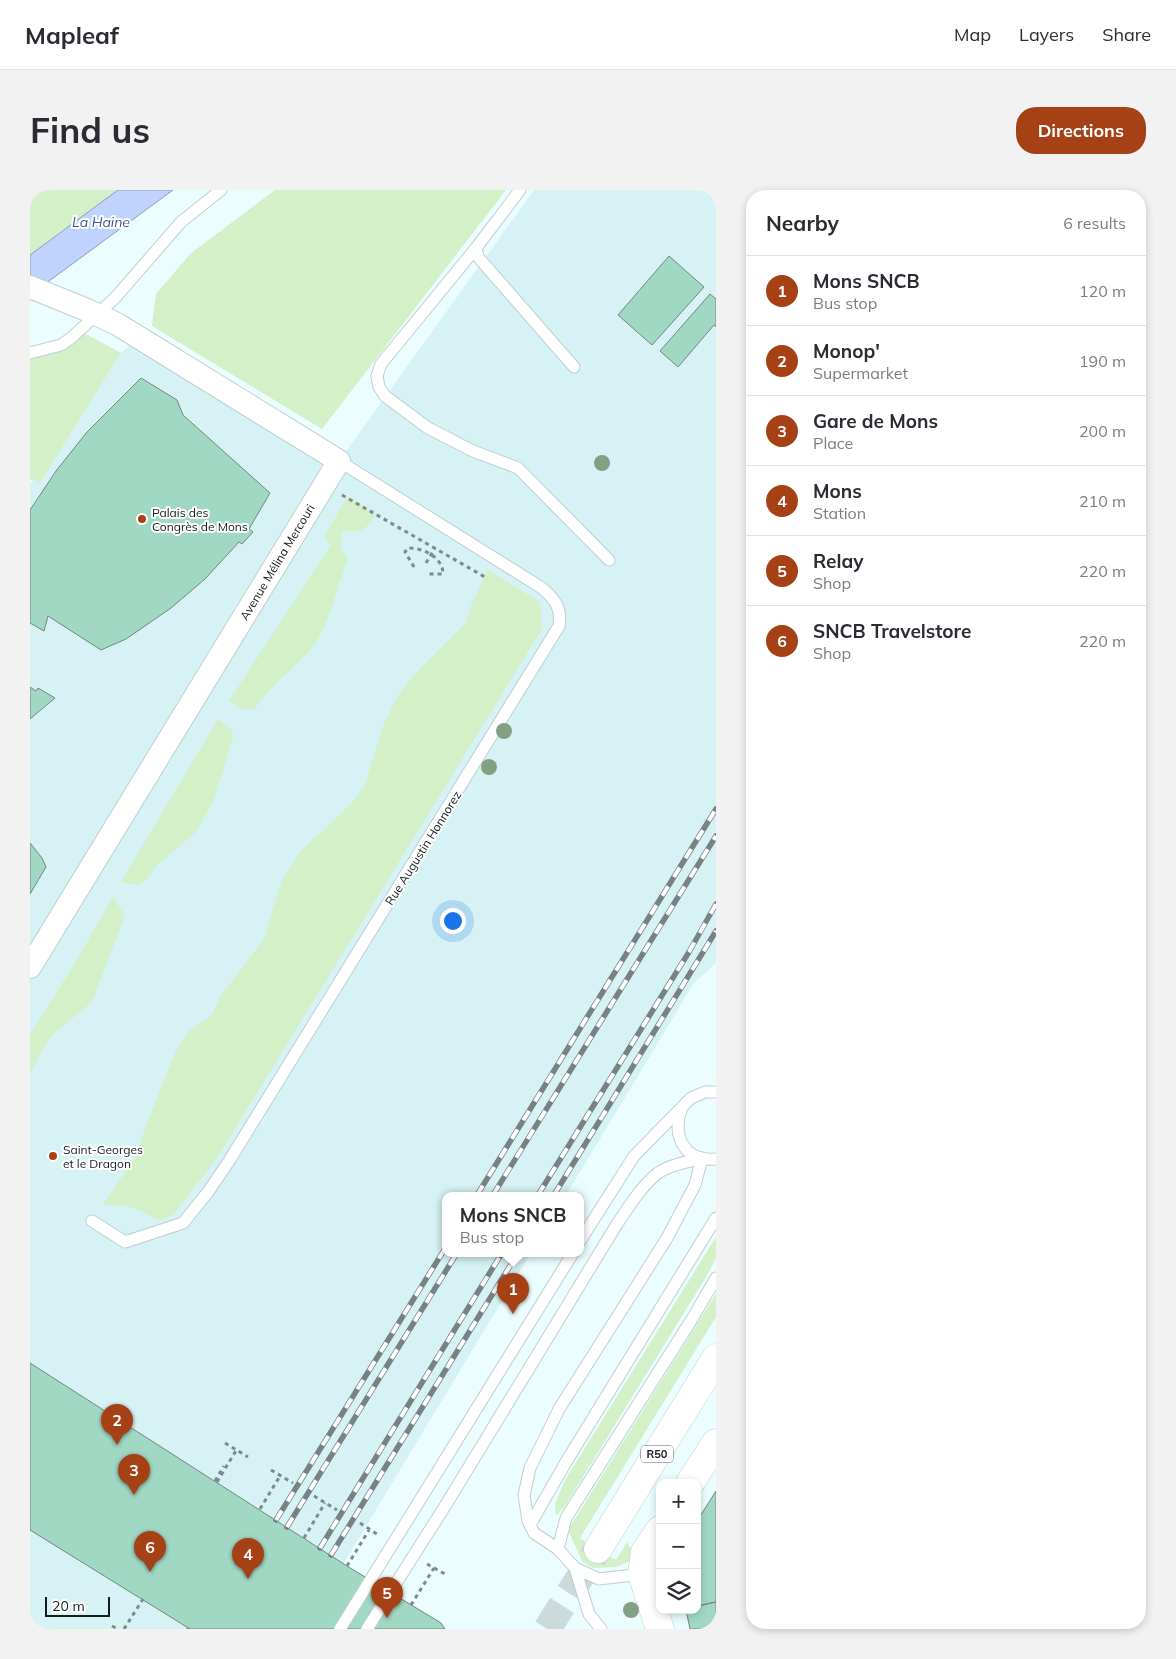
<!DOCTYPE html>
<html lang="en">
<head>
<meta charset="utf-8">
<style>
  :root { --surface:#fff; --page:#f2f2f3; --text:#2b2b33; --muted:#7c7c81; --line:#e1e1e2; --accent:#a64116 }
  body { margin:0; font-family:Mulish,sans-serif; background:var(--page); color:var(--text) }
  .controls { position:absolute; right:15px; bottom:15px; display:grid; overflow:hidden; border-radius:10px; box-shadow:0 2px 8px #0003 }
  .controls button { width:45px; height:45px; display:grid; place-items:center; padding:0; border:0; border-bottom:1px solid var(--line); background:var(--surface); color:var(--text); font:25px sans-serif }
  .scale { position:absolute; left:15px; bottom:12px; width:65px; box-sizing:border-box; padding-left:5px; border:2px solid #151c1c; border-top:0; font-size:14px; line-height:18px; white-space:nowrap; color:#151c1c; -webkit-text-stroke:4px #fff; paint-order:stroke }
  .you { position:absolute; left:422px; top:730px; width:18px; height:18px; margin:-12px; border:4px solid #fff; border-radius:50%; background:#1a73e8; box-shadow:0 0 0 8px #1a73e833 }
  .badge { display:grid; place-items:center; width:32px; height:32px; border-radius:50%; background:var(--accent); color:#fff; font-size:16px; font-weight:700 }
  .pin { position:absolute; translate:-50% -41px; filter:drop-shadow(0 1px 2px #0008) }
  .pin::after { content:''; position:absolute; top:26px; width:18px; height:15px; background:inherit; clip-path:polygon(0 0,100% 0,50% 100%) }
  .popup { position:absolute; left:412px; top:1002px; width:142px; height:65px; box-sizing:border-box; display:grid; place-content:center; border-radius:10px; background:var(--surface); filter:drop-shadow(0 1px 4px #0005); font-size:16px; white-space:nowrap; color:var(--muted) }
  .popup b { font-size:19px; color:var(--text) }
  .popup::after { content:''; position:absolute; left:50%; top:100%; margin-left:-10px; border:10px solid transparent; border-top-color:var(--surface) }
  .list { margin:0; padding:0; list-style:none }
  h2 { display:flex; justify-content:space-between; align-items:center; height:65px; margin:0; padding:0 20px; font-size:21px }
  h2 small { font-size:16px; font-weight:400; color:var(--muted) }
  .list li { display:grid; grid-template-columns:32px 1fr auto; gap:15px; align-items:center; box-sizing:border-box; height:70px; padding:0 20px; border-top:1px solid var(--line) }
  .list b { display:block; font-size:19px; white-space:nowrap }
  .list p { margin:0; font-size:16px; white-space:nowrap; color:var(--muted) }
  .list em { font-size:16px; font-style:normal; color:var(--muted) }
  .icon { flex:none; width:28px; height:28px; fill:none; stroke:currentColor; stroke-width:2; stroke-linecap:round; stroke-linejoin:round }
  .map { position:relative; flex:none; width:686px; height:1439px; overflow:hidden; border-radius:20px }
  header { display:flex; align-items:center; gap:30px; box-sizing:border-box; height:70px; padding:0 25px; background:var(--surface); border-bottom:1px solid var(--line) }
  header strong { font-size:24px }
  nav { display:flex; gap:28px; margin-inline-start:auto; font-size:18px }
  .intro { display:flex; align-items:center; justify-content:space-between; box-sizing:border-box; height:120px; padding:0 30px }
  h1 { margin:0; font-size:35px }
  .button { padding:12px 22px; border-radius:20px; background:var(--accent); color:#fff; font-size:18px; font-weight:700 }
  main { display:flex; gap:30px; padding:0 30px }
  aside { flex:1; background:var(--surface); border-radius:20px; box-shadow:0 2px 8px #0003 }
  .map>svg:first-child { display:block }
</style>
</head>
<body>
<header>
<strong>Mapleaf</strong>
<nav><a>Map</a><a>Layers</a><a>Share</a></nav>
</header>
<div class="intro"><h1>Find us</h1><a class="button">Directions</a></div>
<main>
<div class="map">
<svg width="686" height="1439" viewBox="0 0 686 1439">
  <rect width="100%" height="100%" fill="#ebfdfe"/>
  <path fill="#d6f2f4" d="M 504,0 L 686,0 L 686,773 L 664,793 L 536,1005 L 416,1005 L 416,1063 L 501,1063 L 274,1439 L 0,1439 L 0,294 L 3,289 L 10,293 L 91,163 L 109,147 L 309,271 Z"/>
  <path fill="#d3f0c8" d="M 0,0 L 88,0 L 0,65 Z
    M 245,0 L 476,0 L 292,239 L 122,136 L 126,104 L 160,64 Z
    M 54,143 L 91,163 L 10,293 L 3,289 L 0,290 L 0,167 Z
    M 318,306 L 346,325 C 334,342 331,342 311,341 L 311,360 L 318,368 C 308,394 302,423 289,447 C 274,474 242,491 225,519 L 211,519 L 199,511 L 301,355 L 294,347 Z
    M 458,380 L 510,412 L 512,439 L 187,968 L 144,1024 L 135,1029 L 126,1030 C 108,1017 95,1014 73,1015 L 107,965 L 113,944 L 146,860 L 161,839 L 181,826 L 190,807 L 234,749 L 251,692 L 269,663 L 322,613 L 335,595 L 353,536 L 367,507 L 385,484 L 435,434 L 442,413 Z
    M 188,529 L 202,540 L 203,547 L 184,610 L 166,642 L 127,675 L 117,689 L 108,695 L 91,692 Z
    M 83,707 L 95,726 L 62,812 L 20,847 L 0,883 L 0,844 L 45,773 Z
    M 686,1047 L 686,1068 L 676,1087 L 535,1316 L 526,1326 L 525,1314 L 535,1290 Z
    M 686,1104 L 686,1127 L 550,1348 L 586,1370 L 597,1352 L 603,1363 L 598,1372 L 586,1377 L 563,1378 L 552,1371 L 538,1340 Z"/>
  <path fill="#c0d3fe" stroke="#8d9cba" d="M 88,0 L 143,0 L 0,105 L 0,65 Z"/>
  <path fill="#a1d8c3" stroke="#77857f" d="M 639,66 L 674,97 L 622,155 L 588,125 Z
    M 680,104 L 686,109 L 686,137 L 684,135 L 648,177 L 630,161 Z
    M 111,188 L 147,210 L 153,225 L 240,303 L 219,339 L 223,342 L 212,354 L 209,352 L 175,389 L 141,418 L 96,449 L 71,460 L 18,426 L 14,441 L 0,433 L 0,320 L 26,281 L 57,242 Z
    M 0,497 L 6,501 L 8,498 L 25,508 L 0,529 Z
    M 0,653 L 12,668 L 16,677 L 0,704 Z
    M 0,1173 L 317,1376 L 411,1433 L 415,1439 L 160,1439 L 0,1340 Z
    M 686,1301 L 686,1412 L 667,1416 L 667,1331 Z
    M 686,1412 L 686,1439 L 660,1439 L 656,1420 L 667,1420 L 667,1416 Z"/>
  <g fill="none" stroke-linecap="round" stroke-linejoin="round">
    <path stroke="#cbdbdc" stroke-width="28" stroke-dasharray="28 14" stroke-linecap="butt" d="M 517,1439 L 568,1359"/>
    <defs>
      <path id="lane" d="M 490,0 L 446,58 L 351,174 L 347,186 L 349,197 L 355,206 L 398,238 L 443,261 L 488,278 L 579,370
        M 446,58 L 448,67 L 544,177
        M 0,163 L 31,155 L 41,148 L 85,108 L 151,32 L 191,0
        M 651,920 C 642,947 655,972 686,969
        M 62,1031 L 95,1052 L 153,1033 L 178,1002 L 199,971 L 529,436 C 532,419 525,409 512,398 L 309,271
        M 550,1051 L 604,966 L 661,908 L 675,902 L 686,902
        M 500,1335 L 536,1272 L 686,1028
        M 528,1359 L 536,1328 L 662,1129 L 686,1088
        M 545,1378 L 559,1424 L 571,1439
        M 612,1384 L 569,1389 L 545,1378 L 528,1359 L 504,1343 L 498,1331 L 494,1305 L 500,1278 L 529,1219 L 637,1048 L 665,995 L 672,968
        M 310,1439 L 543,1063
        M 337,1439 L 417,1313 L 587,1034 C 599,1017 611,996 628,983 C 641,974 658,972 672,968"/>
      <path id="street" d="M 0,97 L 57,120 L 87,134 L 309,271 L 0,777"/>
      <path id="secondary" d="M 660,1293 L 686,1253
        M 630,1439 L 612,1384 L 615,1362 L 630,1340"/>
      <path id="highway" d="M 568,1359 L 686,1168"/>
    </defs>
    <use href="#lane" stroke="#becfd0" stroke-width="13"/>
    <use href="#street" stroke="#becfd0" stroke-width="24"/>
    <use href="#secondary" stroke="#becfd0" stroke-width="29"/>
    <use href="#highway" stroke="#becfd0" stroke-width="29"/>
    <path stroke="#7e8a8b" stroke-width="3" stroke-dasharray="4 4" stroke-linecap="butt" d="M 312,305 L 455,387
      M 396,373 L 405,358
      M 384,377 L 375,362 L 378,358 C 393,358 413,367 413,384 L 398,384
      M 195,1253 L 218,1267
      M 241,1280 L 263,1293
      M 185,1291 L 194,1276
      M 187,1292 L 207,1259
      M 284,1306 L 307,1320
      M 230,1319 L 250,1286
      M 330,1333 L 350,1346
      M 274,1348 L 295,1313
      M 397,1374 L 415,1384
      M 317,1376 L 339,1340
      M 381,1415 L 404,1378
      M 82,1436 L 88,1439
      M 94,1439 L 113,1409
      M 158,1439 L 158,1438"/>
    <use href="#lane" stroke="#fff" stroke-width="11"/>
    <use href="#street" stroke="#fff" stroke-width="22"/>
    <use href="#secondary" stroke="#fff" stroke-width="28"/>
    <use href="#highway" stroke="#fff" stroke-width="28"/>
    <defs>
      <path id="rail" d="M 447,1005 L 686,619
        M 463,1005 L 686,646
        M 508,1005 L 659,762 L 686,714
        M 524,1005 L 686,741
        M 246,1330 L 416,1057
        M 257,1337 L 427,1063
        M 290,1358 L 472,1063
        M 301,1365 L 488,1063"/>
    </defs>
    <use href="#rail" stroke="#768283" stroke-width="5.5"/>
    <use href="#rail" stroke="#fff" stroke-width="4" stroke-dasharray="11" stroke-linecap="butt"/>
  </g>
  <g fill="#84a083">
    <circle cx="572" cy="273" r="8"/>
    <circle cx="474" cy="541" r="8"/>
    <circle cx="459" cy="577" r="8"/>
    <circle cx="601" cy="1420" r="8"/>
  </g>
  <g fill="#a64116" stroke="#fff" stroke-width="2">
    <circle cx="112" cy="329" r="5"/>
    <circle cx="23" cy="966" r="5"/>
  </g>
  <g text-anchor="middle" dominant-baseline="central" stroke-width="4" stroke-linejoin="round" paint-order="stroke">
    <rect fill="#fff" stroke="#5b6060" stroke-width="1" x="611" y="1255.5" width="32" height="17" rx="4"/>
    <g font-size="11" font-weight="bold" fill="#151c1c">
      <text x="627" y="1264">R50</text>
    </g>
    <g font-size="12" fill="#151c1c" stroke="#fff" text-anchor="start">
      <text x="122" y="322">Palais des<tspan x="122" dy="14">Congrès de Mons</tspan></text>
      <text x="33" y="959">Saint-Georges<tspan x="33" dy="14">et le Dragon</tspan></text>
    </g>
    <g font-size="12" fill="#151c1c" stroke="#fff">
      <text transform="translate(247 372) rotate(-59)">Avenue Mélina Mercouri</text>
      <text transform="translate(393 658) rotate(-58)">Rue Augustin Honnorez</text>
    </g>
    <g font-size="14" font-style="italic" fill="#3f558c" stroke="#fff">
      <text x="71" y="32">La Haine</text>
    </g>
  </g>
</svg>
<div class="controls">
<button>+</button>
<button>−</button>
<button><svg class="icon" aria-label="layers" viewBox="0 0 24 24"><path d="M12 4l9 5-9 5-9-5zM3 14l9 5 9-5"/></svg></button>
</div>
<div class="scale">20 m</div>
<div class="you"></div>
<div class="pin badge" style="left:483px;top:1124px">1</div>
<div class="popup"><b>Mons SNCB</b>Bus stop</div>
<div class="pin badge" style="left:87px;top:1255px">2</div>
<div class="pin badge" style="left:104px;top:1305px">3</div>
<div class="pin badge" style="left:218px;top:1389px">4</div>
<div class="pin badge" style="left:357px;top:1428px">5</div>
<div class="pin badge" style="left:120px;top:1382px">6</div>
</div>
<aside>
<h2>Nearby<small>6 results</small></h2>
<ul class="list">
<li><span class="badge">1</span><div><b>Mons SNCB</b><p>Bus stop</p></div><em>120 m</em></li>
<li><span class="badge">2</span><div><b>Monop'</b><p>Supermarket</p></div><em>190 m</em></li>
<li><span class="badge">3</span><div><b>Gare de Mons</b><p>Place</p></div><em>200 m</em></li>
<li><span class="badge">4</span><div><b>Mons</b><p>Station</p></div><em>210 m</em></li>
<li><span class="badge">5</span><div><b>Relay</b><p>Shop</p></div><em>220 m</em></li>
<li><span class="badge">6</span><div><b>SNCB Travelstore</b><p>Shop</p></div><em>220 m</em></li>
</ul>
</aside>
</main>
</body>
</html>
